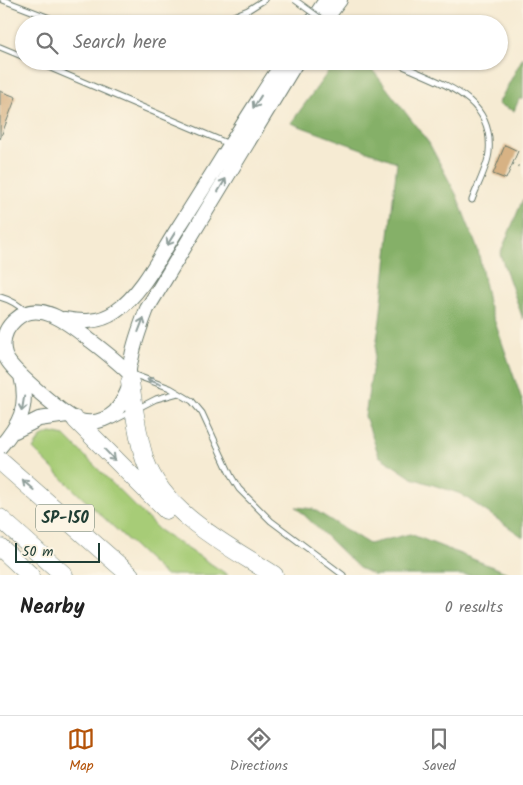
<!DOCTYPE html>
<html lang="en">
<head>
<meta charset="utf-8">
<style>
  :root { --surface:#fff; --page:#f6f6f6; --text:#222; --muted:#767676; --line:#e0e0e0; --accent:#b45309 }
  body { margin:0; font-family:Kalam,sans-serif; background:var(--page); color:var(--text) }
  .scale { position:absolute; left:15px; bottom:12px; width:85px; box-sizing:border-box; padding-left:5px; border:2px solid #1f3d34; border-top:0; font-size:14px; line-height:18px; white-space:nowrap; color:#1f3d34; -webkit-text-stroke:4px #fcf5e5; paint-order:stroke }
  .list { margin:0; padding:0; list-style:none }
  h2 { display:flex; justify-content:space-between; align-items:center; height:65px; margin:0; padding:0 20px; font-size:21px }
  h2 small { font-size:16px; font-weight:400; color:var(--muted) }
  .icon { flex:none; width:28px; height:28px; fill:none; stroke:currentColor; stroke-width:2; stroke-linecap:round; stroke-linejoin:round }
  .map { position:relative; flex:none; width:523px; height:575px; overflow:hidden }
  .search { position:absolute; background:var(--surface); box-shadow:0 1px 4px #0004; left:15px; right:15px; top:15px; height:55px; display:flex; align-items:center; gap:12px; box-sizing:border-box; padding:0 18px; border-radius:28px; color:var(--muted); font-size:19px }
  .sheet { height:140px; background:var(--surface) }
  nav { display:flex; justify-content:space-around; align-items:center; box-sizing:border-box; height:70px; border-top:1px solid var(--line); background:var(--surface); font-size:14px; color:var(--muted) }
  nav a { display:grid; justify-items:center; gap:2px }
  nav .on { color:var(--accent) }
  .map>svg:first-child { display:block }
</style>
</head>
<body>
<div class="map">
<svg width="523" height="575" viewBox="0 0 523 575">
  <rect width="100%" height="100%" fill="#fcf5e5"/>
  <filter id="ink" filterUnits="userSpaceOnUse"><feTurbulence type="fractalNoise" baseFrequency=".02" numOctaves="2"/><feDisplacementMap in="SourceGraphic" scale="10" xChannelSelector="R" yChannelSelector="G"/><feConvolveMatrix kernelMatrix="1 2 1 2 8 2 1 2 1" color-interpolation-filters="sRGB"/></filter>
  <filter id="wash" filterUnits="userSpaceOnUse"><feTurbulence type="fractalNoise" baseFrequency=".0096" numOctaves="4" result="noise"/><feDisplacementMap in="SourceGraphic" scale="20" xChannelSelector="R" yChannelSelector="G"/><feGaussianBlur stdDeviation="1.12" result="paint"/><feColorMatrix in="noise" values="0 0 0 0 0 0 0 0 0 0 0 0 0 0 0 0 0 1.4 0 .05"/><feComposite in="paint" operator="in"/></filter>
  <g filter="url(#wash)">
    <rect width="100%" height="100%" fill="#f6ebd3"/>
    <path fill="#a7cc77" stroke="#638456" d="M 51,433 L 65,436 L 159,530 L 228,575 L 165,575 L 72,488 L 33,449 L 41,437 Z"/>
    <path fill="#85b068" stroke="#52764e" d="M 523,57 L 523,99 L 519,99 L 514,111 L 498,104 Z
      M 336,61 L 360,61 L 375,73 L 429,143 L 456,194 L 478,250 L 488,302 L 523,403 L 523,537 L 461,494 L 412,478 L 379,456 L 365,416 L 380,320 L 397,162 L 291,123 Z
      M 523,199 L 523,319 L 500,254 Z
      M 296,507 L 313,509 L 369,544 L 410,534 L 513,575 L 374,575 L 359,568 Z"/>
    <g id="blocks">
      <path fill="#d7b284" d="M 0,91 L 16,97 L 0,139 Z
        M 505,145 L 518,151 L 506,179 L 493,174 Z"/>
    </g>
  </g>
  <g filter="url(#ink)">
    <use href="#blocks" fill-opacity="0" stroke="#6a7a6c" stroke-width="1"/>
    <g fill="none" stroke-linecap="round" stroke-linejoin="round">
      <defs>
        <path id="lane" d="M 3,0 L 55,20 L 73,24
          M 214,24 L 248,10 L 264,0
          M 0,47 L 24,57
          M 34,61 L 229,144
          M 401,65 C 442,84 494,97 489,152 C 488,166 477,186 472,200
          M 0,297 C 11,300 18,304 26,312
          M 132,374 L 170,388 L 192,401 L 202,413 L 231,476 L 239,489 L 271,521 L 343,575
          M 113,421 L 156,399 L 178,393"/>
        <path id="secondary" d="M 310,24 L 326,0
          M 322,24 L 340,0
          M 64,319 C 82,322 99,323 115,312 C 142,294 161,254 178,228 C 214,172 247,116 284,61
          M 129,373 C 117,361 104,351 91,341 C 72,326 39,297 15,320 C 6,328 2,338 4,350 C 4,354 6,358 8,361 C 16,373 66,418 80,421 C 92,424 105,421 115,412 C 121,405 129,391 130,382 C 131,378 129,374 129,371 C 129,366 131,361 132,356 C 135,340 141,325 147,309 L 297,61
          M 15,431 L 39,419 L 67,415
          M 0,447 C 20,424 29,407 21,376"/>
        <path id="highway" d="M 130,382 C 134,408 137,436 145,460 C 164,514 229,546 274,575
          M 76,420 L 166,510
          M 0,461 L 130,575
          M 0,518 L 64,575
          M 0,547 L 30,575"/>
      </defs>
      <use href="#lane" stroke="#6a7a6c" stroke-width="7"/>
      <use href="#secondary" stroke="#6a7a6c" stroke-width="16"/>
      <use href="#highway" stroke="#6a7a6c" stroke-width="19"/>
      <path stroke="#6a7a6c" stroke-width="2" stroke-dasharray="1 4" stroke-linecap="butt" d="M 513,164 L 522,168"/>
      <use href="#lane" stroke="#fff" stroke-width="5"/>
      <use href="#secondary" stroke="#fff" stroke-width="14"/>
      <use href="#highway" stroke="#fff" stroke-width="18"/>
      <defs>
        <path id="lane-bridge" d="M 295,0 L 328,24"/>
      </defs>
      <use href="#lane-bridge" stroke="#6a7a6c" stroke-width="7" stroke-linecap="butt"/>
      <use href="#lane-bridge" stroke="#fff" stroke-width="5"/>
    </g>
    <defs><path id="oneway-shaft" d="M-6 0H5M1.5-3L5.5 0L1.5 3" fill="none" stroke-width="1.6" stroke-linecap="round" stroke-linejoin="round" transform="scale(1.25)"/></defs>
    <g stroke="#8f9e9a">
      <use href="#oneway-shaft" transform="translate(257 102) rotate(122)"/>
      <use href="#oneway-shaft" transform="translate(222 185) rotate(-59)"/>
      <use href="#oneway-shaft" transform="translate(171 239) rotate(122)"/>
      <use href="#oneway-shaft" transform="translate(141 325) rotate(-69)"/>
      <use href="#oneway-shaft" transform="translate(154 382) rotate(-159)"/>
      <use href="#oneway-shaft" transform="translate(23 404) rotate(99)"/>
      <use href="#oneway-shaft" transform="translate(110 455) rotate(46)"/>
      <use href="#oneway-shaft" transform="translate(28 485) rotate(-139)"/>
    </g>
  </g>
  <g text-anchor="middle" dominant-baseline="central" stroke-width="4" stroke-linejoin="round" paint-order="stroke">
    <rect fill="#fcf5e5" stroke="#617469" stroke-width="1" x="36" y="504.5" width="58" height="27" rx="4"/>
    <g font-size="16" font-weight="bold" fill="#1f3d34">
      <text x="65" y="518">SP-150</text>
    </g>
  </g>
</svg>
<div class="scale">50 m</div>
<div class="search"><svg class="icon" aria-label="search" viewBox="0 0 24 24"><circle cx="10" cy="10" r="6"/><path d="M15 15l6 6"/></svg>Search here</div>
</div>
<section class="sheet">
<h2>Nearby<small>0 results</small></h2>
<ul class="list">
</ul>
</section>
<nav>
<a class="on"><svg class="icon" aria-label="map" viewBox="0 0 24 24"><path d="M3 6l6-2 6 2 6-2v14l-6 2-6-2-6 2zM9 4v14M15 6v14"/></svg>Map</a>
<a><svg class="icon" aria-label="directions" viewBox="0 0 24 24"><path d="M12 3l9 9-9 9-9-9zM9 14v-3h6M13 9l2 2-2 2"/></svg>Directions</a>
<a><svg class="icon" aria-label="saved" viewBox="0 0 24 24"><path d="M7 4h10v16l-5-4-5 4z"/></svg>Saved</a>
</nav>
</body>
</html>
